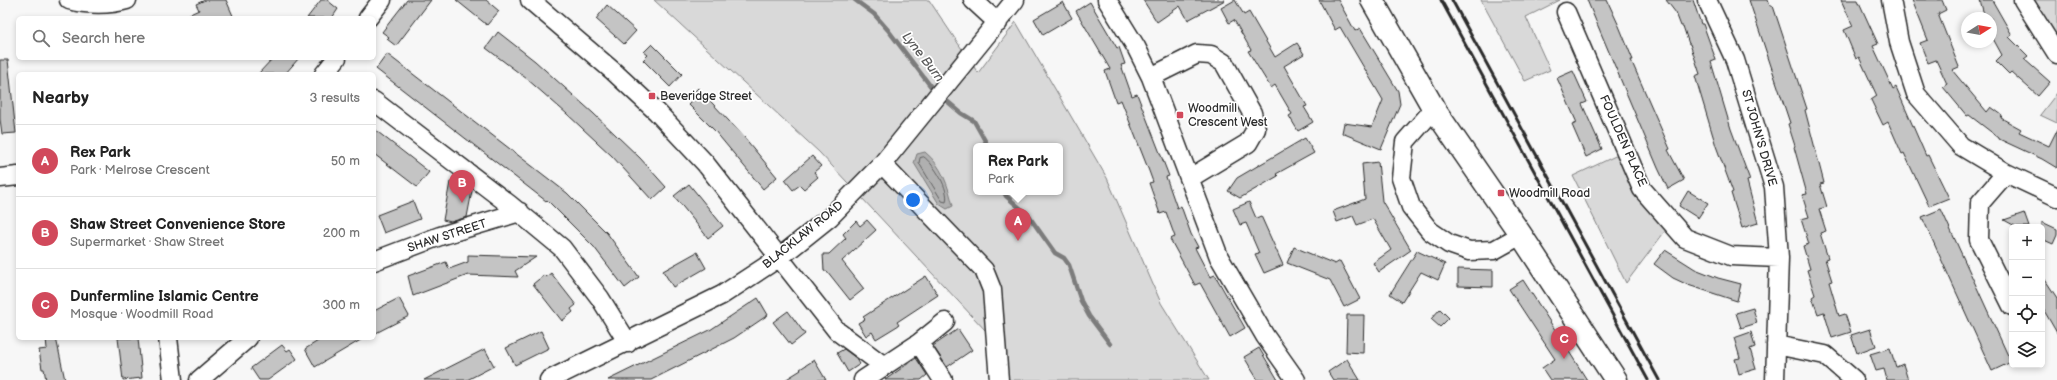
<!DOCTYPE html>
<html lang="en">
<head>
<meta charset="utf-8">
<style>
  :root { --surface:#fff; --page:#f6f6f6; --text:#222; --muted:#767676; --line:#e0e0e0; --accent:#d1495b }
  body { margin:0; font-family:"Balsamiq Sans",sans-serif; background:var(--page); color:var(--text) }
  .controls { position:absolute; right:12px; bottom:12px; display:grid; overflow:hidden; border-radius:6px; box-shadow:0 2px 6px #0003 }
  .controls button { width:36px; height:36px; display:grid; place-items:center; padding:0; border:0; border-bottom:1px solid var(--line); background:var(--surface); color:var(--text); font:20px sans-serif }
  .compass { position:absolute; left:1961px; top:12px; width:36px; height:36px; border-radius:50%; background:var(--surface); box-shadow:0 2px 6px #0003; rotate:79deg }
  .you { position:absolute; left:913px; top:200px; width:14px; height:14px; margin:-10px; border:3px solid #fff; border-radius:50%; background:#1a73e8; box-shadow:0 0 0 6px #1a73e833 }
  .badge { display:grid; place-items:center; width:26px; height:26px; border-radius:50%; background:var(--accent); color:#fff; font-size:13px; font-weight:700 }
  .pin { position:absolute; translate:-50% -33px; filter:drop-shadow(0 1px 2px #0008) }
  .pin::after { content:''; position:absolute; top:21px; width:14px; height:12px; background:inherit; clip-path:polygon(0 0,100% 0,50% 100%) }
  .popup { position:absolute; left:973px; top:143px; width:90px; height:52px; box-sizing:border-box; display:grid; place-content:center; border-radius:6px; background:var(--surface); filter:drop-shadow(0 1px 3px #0005); font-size:13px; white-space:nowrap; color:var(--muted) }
  .popup b { font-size:15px; color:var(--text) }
  .popup::after { content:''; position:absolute; left:50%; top:100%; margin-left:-8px; border:8px solid transparent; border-top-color:var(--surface) }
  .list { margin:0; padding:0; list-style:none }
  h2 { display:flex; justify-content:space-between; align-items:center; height:52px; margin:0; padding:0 16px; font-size:17px }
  h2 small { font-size:13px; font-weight:400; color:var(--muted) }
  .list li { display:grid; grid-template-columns:26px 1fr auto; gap:12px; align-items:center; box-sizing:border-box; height:72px; padding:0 16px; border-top:1px solid var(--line) }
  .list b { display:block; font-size:15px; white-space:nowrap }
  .list p { margin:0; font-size:13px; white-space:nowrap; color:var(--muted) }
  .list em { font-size:13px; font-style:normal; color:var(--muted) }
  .icon { flex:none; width:22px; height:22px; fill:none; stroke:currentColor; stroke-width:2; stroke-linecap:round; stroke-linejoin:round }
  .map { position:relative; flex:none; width:2057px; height:380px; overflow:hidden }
  .search { position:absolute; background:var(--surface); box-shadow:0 2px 6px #0003; left:16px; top:16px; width:360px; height:44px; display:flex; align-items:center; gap:10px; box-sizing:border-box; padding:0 14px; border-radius:6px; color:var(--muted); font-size:15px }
  .panel { position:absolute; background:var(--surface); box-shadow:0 2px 6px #0003; left:16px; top:72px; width:360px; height:268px; border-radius:6px }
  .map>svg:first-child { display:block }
</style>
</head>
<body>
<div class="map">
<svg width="2057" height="380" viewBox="0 0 2057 380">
  <rect width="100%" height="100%" fill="#f7f7f7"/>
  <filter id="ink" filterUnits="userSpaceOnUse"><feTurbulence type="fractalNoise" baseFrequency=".025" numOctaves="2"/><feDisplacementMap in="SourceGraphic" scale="8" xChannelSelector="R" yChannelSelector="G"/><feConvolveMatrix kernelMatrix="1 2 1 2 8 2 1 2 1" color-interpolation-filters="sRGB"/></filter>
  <g filter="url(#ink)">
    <path fill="#d9d9d9" stroke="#828282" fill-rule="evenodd" d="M 654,0 L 929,0 L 978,73 L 1016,22 L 1107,178 L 1161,303 L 1209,380 L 1003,380 L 1000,346 L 819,152 ZM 976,146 L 1060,146 L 1060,192 L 976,192 Z
      M 1481,0 L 1560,0 L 1526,17 L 1550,70 L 1525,81 Z
      M 2023,0 L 2057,0 L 2057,53 Z
      M 2057,93 L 2057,123 L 2040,115 Z
      M 1626,151 L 1672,222 L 1626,283 L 1573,176 Z"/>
    <path fill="#b0b0b0" stroke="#7b7b7b" d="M 925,152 C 942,166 948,185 953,206 L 947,209 L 939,204 L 914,163 L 917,154 Z"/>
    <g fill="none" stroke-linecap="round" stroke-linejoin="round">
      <path stroke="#606060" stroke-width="1" d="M 924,157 C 934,164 950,190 946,202 L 942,201 L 919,163 L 920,158 Z"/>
      <path stroke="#7b7b7b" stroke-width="4.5" d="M 855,0 L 874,14 L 888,30 L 935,92
        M 941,96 L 961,113 L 974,121 L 988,146
        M 1004,192 L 1006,196 L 1028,215 L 1055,253 L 1064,258 L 1069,265 L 1081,301 L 1089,316 L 1110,344"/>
    </g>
    <path fill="#c4c4c4" stroke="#2b2b2b" d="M 205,0 L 226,0 L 234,18 L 181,18 L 199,10 L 196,4 Z
      M 321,0 L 327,0 L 338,9 L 332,18 L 307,18 Z
      M 407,0 L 431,0 L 396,46 L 387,39 L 389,37 L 382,32 Z
      M 456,0 L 486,0 L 499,11 L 487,25 Z
      M 1143,0 L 1225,0 L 1188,20 L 1180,6 L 1157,22 Z
      M 1235,0 L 1244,15 L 1249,12 L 1275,57 L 1297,43 L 1304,54 L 1284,66 L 1307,106 L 1304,107 L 1313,122 L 1298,131 L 1289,116 L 1292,114 L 1275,85 L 1271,88 L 1248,51 L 1251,50 L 1234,20 L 1229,23 L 1221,8 Z
      M 1319,0 L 1338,0 L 1355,31 L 1360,28 L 1398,91 L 1400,104 L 1381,149 L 1342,133 L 1344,123 L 1372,127 L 1383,100 L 1340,27 L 1335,30 Z
      M 1587,0 L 1607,0 L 1619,26 L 1633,60 L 1631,60 L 1670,149 L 1668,150 L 1684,180 L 1668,189 L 1658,168 Z
      M 1666,0 L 1693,0 L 1701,24 L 1703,24 L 1716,60 L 1711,62 L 1731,129 L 1750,180 L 1747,181 L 1758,223 L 1742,228 L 1731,193 L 1733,192 L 1716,146 L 1695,76 L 1700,74 L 1690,44 L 1689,44 L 1683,26 L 1681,26 L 1676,13 Z
      M 1749,0 L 1768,0 L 1770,6 L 1773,6 L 1807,109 L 1805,110 L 1824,183 L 1820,184 L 1827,207 L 1819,209 L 1826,231 L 1820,233 L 1828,258 L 1825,259 L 1832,281 L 1829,282 L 1839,316 L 1845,314 L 1851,332 L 1832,338 L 1824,312 L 1818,314 L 1812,297 L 1815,295 L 1807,270 L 1810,269 L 1803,246 L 1809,244 L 1801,219 L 1809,217 L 1802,195 L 1807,194 L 1794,147 L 1795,146 L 1788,124 L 1790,123 Z
      M 1841,0 L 1858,0 L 1878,44 L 1873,46 L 1893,89 L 1896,87 L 1926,156 L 1928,155 L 1949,198 L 1929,206 L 1904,153 L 1902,154 L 1888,122 L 1883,125 L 1871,100 L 1877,96 L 1859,57 L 1856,59 L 1844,30 L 1853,26 Z
      M 1912,0 L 1942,0 L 1946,10 L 1938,14 L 1959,67 L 1952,70 L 1987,112 L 1991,107 L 2002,115 L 2001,118 L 2021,129 L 2019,132 L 2049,146 L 2057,130 L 2057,168 L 2042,159 L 1999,139 L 1999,138 L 1969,115 L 1967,116 L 1943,87 L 1947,84 L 1936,60 L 1928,63 L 1920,43 L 1928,40 Z
      M 1980,0 L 1992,0 L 2012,35 L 2009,37 L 2028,56 L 2024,59 L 2050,82 L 2038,96 L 2011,72 L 2009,74 L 1996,61 L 2002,55 L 1991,35 L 1991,18 L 1985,18 Z
      M 1063,2 L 1072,18 L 1043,35 L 1034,19 Z
      M 1090,2 L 1117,48 L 1119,47 L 1125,64 L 1121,65 L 1132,96 L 1137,94 L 1169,176 L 1166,177 L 1177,208 L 1181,206 L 1191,234 L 1198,247 L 1195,248 L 1210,277 L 1215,275 L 1245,328 L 1230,337 L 1200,283 L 1195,285 L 1170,239 L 1175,237 L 1166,212 L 1160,214 L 1149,183 L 1153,182 L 1149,171 L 1121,100 L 1116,102 L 1105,71 L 1110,69 L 1076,11 Z
      M 607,5 L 636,31 L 624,44 L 596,19 Z
      M 498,32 L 535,61 L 593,113 L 640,158 L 666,187 L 652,200 L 612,156 L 567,114 L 527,79 L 486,48 Z
      M 652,44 L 682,74 L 670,87 L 643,60 L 648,55 L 644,52 Z
      M 387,54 L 567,193 L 607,233 L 639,277 L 625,288 L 594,247 L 547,200 L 546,201 L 376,69 Z
      M 273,58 L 299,58 L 285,74 L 258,74 Z
      M 0,60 L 8,60 L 16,133 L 2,134 L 0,119 Z
      M 1573,71 L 1587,102 L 1582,104 L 1602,149 L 1586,157 L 1572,125 L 1577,123 L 1557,78 Z
      M 698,88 L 744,137 L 777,177 L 763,189 L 715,131 L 688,104 L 692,100 L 689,97 Z
      M 374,129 L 429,172 L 417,187 L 374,154 Z
      M 1305,138 L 1314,153 L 1276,174 L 1278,176 L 1240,198 L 1228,191 L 1237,178 Z
      M 812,156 L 821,166 L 814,172 L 818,177 L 804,189 L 800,185 L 793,190 L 785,180 Z
      M 1378,162 L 1382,201 L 1411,250 L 1379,272 L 1373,263 L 1391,250 L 1373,219 L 1357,225 L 1353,216 L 1337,222 L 1333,211 L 1365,199 L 1362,164 Z
      M 450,182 L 466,185 L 472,191 L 467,217 L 451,222 L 443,220 Z
      M 689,184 L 723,226 L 708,238 L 674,196 Z
      M 1688,191 L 1708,203 L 1698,218 L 1679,206 Z
      M 413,201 L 420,219 L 384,233 L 377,215 Z
      M 1249,202 L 1256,218 L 1261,216 L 1283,265 L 1264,273 L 1255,254 L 1259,253 L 1246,223 L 1240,225 L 1233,209 Z
      M 1941,209 L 2011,362 L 1992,371 L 1922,217 Z
      M 2024,213 L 2029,227 L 2017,227 L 2004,220 Z
      M 867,220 L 876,230 L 842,261 L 864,289 L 850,300 L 827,271 L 824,271 L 823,254 L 829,254 L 846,238 L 843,234 L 856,221 L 860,226 Z
      M 2042,222 L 2057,229 L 2057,235 L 2053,244 L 2042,239 Z
      M 1294,247 L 1335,264 L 1340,261 L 1360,299 L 1344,307 L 1330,280 L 1287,263 Z
      M 1665,250 L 1695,269 L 1718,278 L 1741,284 L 1737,301 L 1688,285 L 1673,278 L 1654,264 Z
      M 1417,251 L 1445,264 L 1438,280 L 1421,272 L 1402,302 L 1390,294 Z
      M 697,252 L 706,268 L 673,287 L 663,271 Z
      M 468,255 L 536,257 L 515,271 L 518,277 L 468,275 L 413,296 L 408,276 L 446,262 L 449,269 L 468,262 Z
      M 1458,269 L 1493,270 L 1493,287 L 1458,286 Z
      M 551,273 L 576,305 L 571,309 L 573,312 L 562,321 L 533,284 L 544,275 L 546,277 Z
      M 2042,275 L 2057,298 L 2057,333 L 2042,307 Z
      M 926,276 L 938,295 L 897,322 L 899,325 L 876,339 L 872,332 L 866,336 L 858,323 L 865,319 L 863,317 Z
      M 1523,280 L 1561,339 L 1587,380 L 1550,380 L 1542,368 L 1555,359 L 1509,289 Z
      M 399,298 L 409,316 L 374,334 L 374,311 Z
      M 758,298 L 768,315 L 734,338 L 651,380 L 608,380 L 710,330 Z
      M 1753,308 L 1757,323 L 1741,328 L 1736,313 Z
      M 1440,309 L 1449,318 L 1440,327 L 1431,319 Z
      M 788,311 L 805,334 L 791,345 L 773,322 Z
      M 1347,315 L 1364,315 L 1363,353 L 1346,352 Z
      M 958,329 L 972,350 L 947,367 L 933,346 Z
      M 1870,329 L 1876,346 L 1857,353 L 1851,335 Z
      M 541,331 L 549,348 L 515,365 L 506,348 Z
      M 1751,332 L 1755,347 L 1750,349 L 1756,369 L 1739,374 L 1735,359 L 1740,358 L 1734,338 Z
      M 46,338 L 56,338 L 65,380 L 46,380 L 44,369 L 42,369 L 39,350 L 47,349 Z
      M 118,338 L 138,338 L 142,378 L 123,380 Z
      M 323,338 L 364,338 L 315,367 L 305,349 Z
      M 282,345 L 287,351 L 290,349 L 297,359 L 268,380 L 259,380 L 251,368 Z
      M 1259,348 L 1268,363 L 1278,380 L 1258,380 L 1253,372 L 1244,357 Z
      M 1890,348 L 1896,367 L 1903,364 L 1908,380 L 1887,380 L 1884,369 L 1876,371 L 1870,354 Z
      M 485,349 L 494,366 L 467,380 L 424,380 Z
      M 844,349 L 856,358 L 860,364 L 848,372 L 837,353 Z
      M 916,358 L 927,375 L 921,380 L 885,380 Z
      M 1347,359 L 1360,380 L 1333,380 L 1328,372 Z
      M 814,360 L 826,380 L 785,380 L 801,370 L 800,369 Z"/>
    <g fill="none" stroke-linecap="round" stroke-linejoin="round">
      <defs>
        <path id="street" d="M 69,0 C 86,5 111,5 127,0
          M 530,0 L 613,71 L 657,112 L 705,163 L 837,331 L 884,366
          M 973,0 L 998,23
          M 1107,0 L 1136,47 L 1151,77 L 1219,257 L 1265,336 L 1296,380
          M 1707,0 L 1735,60 L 1774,187 L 1779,258 L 1775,380
          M 1891,0 L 1899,42 L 1916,94 L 1961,146 L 2006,173 L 2057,197
          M 2023,0 L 2057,54
          M 1566,12 L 1642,189 L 1685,238 L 1731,256 L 1779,258
          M 368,18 L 382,0
          M 324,74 L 337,58
          M 1151,77 L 1197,54 L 1211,55 L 1224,63 L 1252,113 L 1256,129 L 1248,143 L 1190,178
          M 374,101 L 510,205 L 562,248 L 600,298 L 628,343
          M 1434,109 L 1405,142 L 1401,178 L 1411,207 L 1430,231 L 1449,244 L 1469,251 L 1494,250 L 1521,235
          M 882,164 L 984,270 L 992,290 L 999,380
          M 2006,173 L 1980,203 L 1979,240 L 2012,306
          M 0,178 L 18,176
          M 374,261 L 440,236 L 520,212
          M 168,338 L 173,380
          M 919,343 L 943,380
          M 1776,345 L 1825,355 L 1854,380
          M 199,380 L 248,338
          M 549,380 L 722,295 L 780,257 L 830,217 L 882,164 L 1015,0
          M 863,380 L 919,343 L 945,322"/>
        <path id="secondary" d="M 1372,0 L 1434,109 L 1521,235 L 1616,380"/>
      </defs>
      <use href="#street" stroke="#2b2b2b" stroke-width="21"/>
      <use href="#secondary" stroke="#2b2b2b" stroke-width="25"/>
      <use href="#street" stroke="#fff" stroke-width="18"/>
      <use href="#secondary" stroke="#fff" stroke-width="22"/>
      <path stroke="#2b2b2b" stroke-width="3" d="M 1441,0 L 1648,380
        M 1452,0 L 1659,380"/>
    </g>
  </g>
  <g fill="#d1495b" stroke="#fff" stroke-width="1.5">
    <rect x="648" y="92" width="8" height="8" rx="2"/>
    <rect x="1176" y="111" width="8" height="8" rx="2"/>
    <rect x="1497" y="189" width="8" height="8" rx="2"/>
  </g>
  <g text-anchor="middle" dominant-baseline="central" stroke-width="3.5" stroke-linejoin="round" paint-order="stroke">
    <g font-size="12" fill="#2b2b2b" stroke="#fff" text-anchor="start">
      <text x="660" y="96">Beveridge Street</text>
      <text x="1188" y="108">Woodmill<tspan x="1188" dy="14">Crescent West</tspan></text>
      <text x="1509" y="193">Woodmill Road</text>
    </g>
    <g font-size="12" fill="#2b2b2b" stroke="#fff">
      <text transform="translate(1759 138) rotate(74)">ST JOHN'S DRIVE</text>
      <text transform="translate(1623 141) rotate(66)">FOULDEN PLACE</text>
      <text transform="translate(803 235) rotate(-39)">BLACKLAW ROAD</text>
      <text transform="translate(447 236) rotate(-18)">SHAW STREET</text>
    </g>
    <g font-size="13" font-style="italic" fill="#5a5a5a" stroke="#fff">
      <text transform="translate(923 57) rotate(52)">Lyne Burn</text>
    </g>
  </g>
</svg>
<div class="controls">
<button>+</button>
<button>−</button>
<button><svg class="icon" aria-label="locate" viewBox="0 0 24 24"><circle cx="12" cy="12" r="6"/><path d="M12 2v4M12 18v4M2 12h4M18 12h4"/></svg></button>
<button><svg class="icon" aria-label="layers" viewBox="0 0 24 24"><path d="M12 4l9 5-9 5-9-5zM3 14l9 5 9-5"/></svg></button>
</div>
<svg class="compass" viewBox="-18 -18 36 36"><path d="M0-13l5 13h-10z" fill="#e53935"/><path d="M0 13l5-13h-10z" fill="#767676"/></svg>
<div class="you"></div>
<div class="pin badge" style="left:1018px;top:241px">A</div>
<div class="popup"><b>Rex Park</b>Park</div>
<div class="pin badge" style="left:462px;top:203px">B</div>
<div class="pin badge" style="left:1564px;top:359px">C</div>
<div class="search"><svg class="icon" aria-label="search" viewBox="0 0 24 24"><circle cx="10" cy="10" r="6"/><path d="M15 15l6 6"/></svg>Search here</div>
<section class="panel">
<h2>Nearby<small>3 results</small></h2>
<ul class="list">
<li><span class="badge">A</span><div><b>Rex Park</b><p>Park · Melrose Crescent</p></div><em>50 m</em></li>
<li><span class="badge">B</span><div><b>Shaw Street Convenience Store</b><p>Supermarket · Shaw Street</p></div><em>200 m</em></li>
<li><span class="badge">C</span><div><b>Dunfermline Islamic Centre</b><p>Mosque · Woodmill Road</p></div><em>300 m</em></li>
</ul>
</section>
</div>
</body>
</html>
